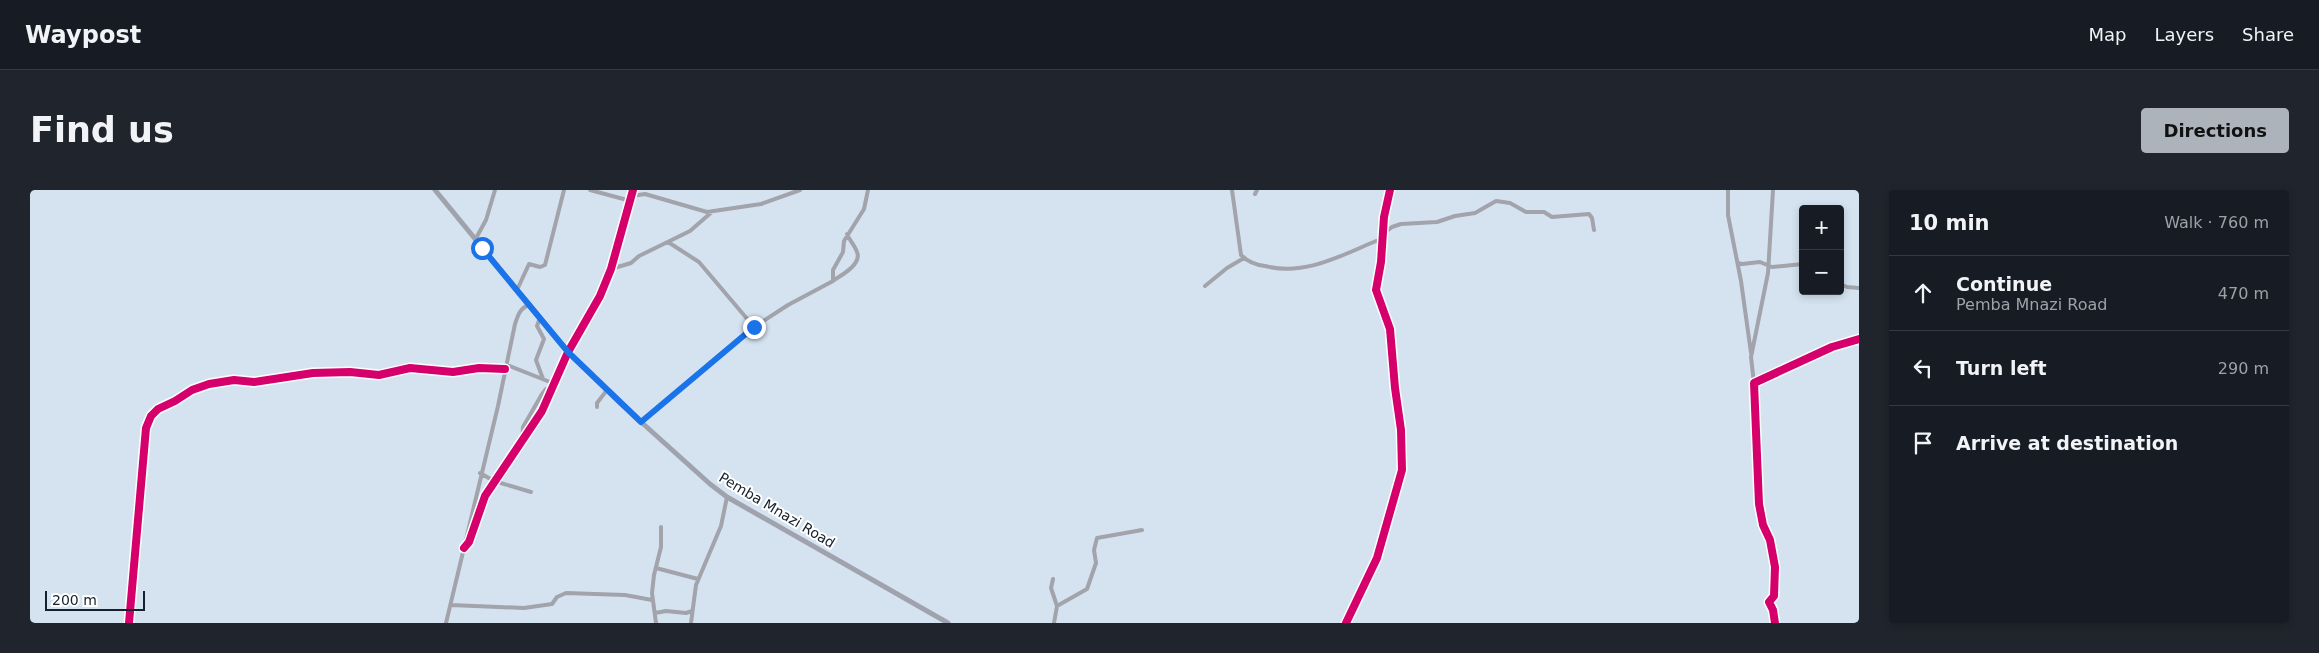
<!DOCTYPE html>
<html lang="en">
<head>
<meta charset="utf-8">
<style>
  :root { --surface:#171b24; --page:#20242c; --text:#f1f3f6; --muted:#9ea1a6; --line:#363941; --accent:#acb3bb }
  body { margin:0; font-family:"DejaVu Sans",sans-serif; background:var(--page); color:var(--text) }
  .controls { position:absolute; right:15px; top:15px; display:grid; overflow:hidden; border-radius:5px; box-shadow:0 2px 8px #0003 }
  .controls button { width:45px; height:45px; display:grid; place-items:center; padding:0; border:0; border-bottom:1px solid var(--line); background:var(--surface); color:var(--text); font:25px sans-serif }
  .scale { position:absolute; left:15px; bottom:12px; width:100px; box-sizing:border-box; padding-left:5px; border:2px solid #15212d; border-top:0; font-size:14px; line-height:18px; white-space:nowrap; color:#15212d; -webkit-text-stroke:4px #fff; paint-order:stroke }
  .stop { position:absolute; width:15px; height:15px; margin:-11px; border:4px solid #1a73e8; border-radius:50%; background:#fff }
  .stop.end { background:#1a73e8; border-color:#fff; box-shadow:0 1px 5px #0008 }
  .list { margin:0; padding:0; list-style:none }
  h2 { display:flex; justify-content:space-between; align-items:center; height:65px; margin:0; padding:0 20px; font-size:21px }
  h2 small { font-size:16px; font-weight:400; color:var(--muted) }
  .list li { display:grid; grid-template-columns:32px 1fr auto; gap:15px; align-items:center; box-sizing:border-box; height:75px; padding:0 20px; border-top:1px solid var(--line) }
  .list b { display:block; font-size:19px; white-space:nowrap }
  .list p { margin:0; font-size:16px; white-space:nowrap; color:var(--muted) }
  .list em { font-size:16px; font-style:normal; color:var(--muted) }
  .icon { flex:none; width:28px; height:28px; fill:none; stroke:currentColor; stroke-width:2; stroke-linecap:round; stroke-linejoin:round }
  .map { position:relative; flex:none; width:1829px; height:433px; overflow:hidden; border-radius:5px }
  header { display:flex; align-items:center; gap:30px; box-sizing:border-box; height:70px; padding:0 25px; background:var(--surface); border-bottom:1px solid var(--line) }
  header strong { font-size:24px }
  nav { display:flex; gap:28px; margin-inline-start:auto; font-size:18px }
  .intro { display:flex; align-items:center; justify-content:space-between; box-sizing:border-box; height:120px; padding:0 30px }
  h1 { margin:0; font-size:35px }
  .button { padding:12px 22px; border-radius:5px; background:var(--accent); color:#111; font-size:18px; font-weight:700 }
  main { display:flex; gap:30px; padding:0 30px }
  aside { flex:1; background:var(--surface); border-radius:5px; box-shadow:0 2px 8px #0003 }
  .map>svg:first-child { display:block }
</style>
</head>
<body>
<header>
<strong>Waypost</strong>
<nav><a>Map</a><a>Layers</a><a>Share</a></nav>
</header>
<div class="intro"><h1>Find us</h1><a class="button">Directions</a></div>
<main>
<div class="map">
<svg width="1829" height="433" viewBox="0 0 1829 433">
  <rect width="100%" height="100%" fill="#d5e3f1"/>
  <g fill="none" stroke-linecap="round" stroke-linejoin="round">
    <path stroke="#a2a3ab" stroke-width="4" d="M 560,0 L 601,11
      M 1202,0 L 1211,65 C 1217,71 1227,75 1235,76 C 1275,86 1310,66 1346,51 L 1352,52
      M 1698,0 L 1698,25 L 1711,91 L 1721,163
      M 1225,4 L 1227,0
      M 602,6 L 615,4 L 677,22 L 731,14 L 770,0
      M 1353,44 L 1362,37 L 1371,34 L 1407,32 L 1425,26 L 1445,23 L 1466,11 L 1480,13 L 1496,22 L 1514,22 L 1522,27 L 1559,24 L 1562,28 L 1564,40
      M 445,50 L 456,30 L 465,0
      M 638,52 L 669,72 L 724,137
      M 1708,73 L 1712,74 L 1730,72 L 1742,77 L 1773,74
      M 581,79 L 601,73 L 609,66 L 660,41 L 683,21
      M 804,90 C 812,85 832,74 827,62 C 825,56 820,51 817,44
      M 1810,94 L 1817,97 L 1829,98
      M 1175,96 L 1197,78 L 1214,68
      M 487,100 L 499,74 L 510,77 L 515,75 L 534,0
      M 510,128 L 507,136 L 514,149 L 506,170 L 513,189
      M 477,175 L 525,194
      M 1724,193 L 1721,167 L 1738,83 L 1743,0
      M 567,217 L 567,213 L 577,200
      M 611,232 L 724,137 L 758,115 L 803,91 L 803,80 L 813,62 L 814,51 L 834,19 L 838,0
      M 492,252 L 493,237 L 512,204 L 516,199 L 524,196
      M 450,283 L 464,291 L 501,302
      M 434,358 L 439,352 L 455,306 L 512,221 L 538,162 L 570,106 L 581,79 L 603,0
      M 626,378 L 668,389
      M 1023,389 L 1021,398 L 1027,416
      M 421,415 L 494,418 L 522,414 L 527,407 L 536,403 L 595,405 L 622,410
      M 625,423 L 636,421 L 656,423 L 662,421
      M 99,433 L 116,238 L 121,226 L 128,219 L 145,211 L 162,200 L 179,194 L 204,190 L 224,192 L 283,183 L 320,182 L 349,185 L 380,178 L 423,182 L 449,178 L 475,179
      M 416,433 L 468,216 L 485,134 C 488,125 490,118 499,115
      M 626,433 L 622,403 L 624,385 L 631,357 L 631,337
      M 661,433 L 666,395 L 691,336 L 697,307
      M 1024,433 L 1027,416 L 1057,399 L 1066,373 L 1064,360 L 1067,348 L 1112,340
      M 1316,433 L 1347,368 L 1372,280 L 1371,240 L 1365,198 L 1360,139 L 1346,100 L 1351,72 L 1354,27 L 1360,0
      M 1745,433 L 1743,420 L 1739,412 L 1744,406 L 1745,377 L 1740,350 L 1733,335 L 1729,314 L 1724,193 L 1802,157 L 1829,149"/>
    <path stroke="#a0a3ad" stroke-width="5" d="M 405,0 L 538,162 L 590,213 L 680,294 L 697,307 L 918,433"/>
    <defs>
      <path id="cycleway" d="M 434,358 L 439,352 L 455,306 L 512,221 L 538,162 L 570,106 L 581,79 L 603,0
        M 99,433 L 116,238 L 121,226 L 128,219 L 145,211 L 162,200 L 179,194 L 204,190 L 224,192 L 283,183 L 320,182 L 349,185 L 380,178 L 423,182 L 449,178 L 475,179
        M 1316,433 L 1347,368 L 1372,280 L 1371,240 L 1365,198 L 1360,139 L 1346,100 L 1351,72 L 1354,27 L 1360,0
        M 1745,433 L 1743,420 L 1739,412 L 1744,406 L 1745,377 L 1740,350 L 1733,335 L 1729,314 L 1724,193 L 1802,157 L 1829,149"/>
    </defs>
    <use href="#cycleway" stroke="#fff" stroke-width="11"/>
    <use href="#cycleway" stroke="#d6006c" stroke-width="8"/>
  </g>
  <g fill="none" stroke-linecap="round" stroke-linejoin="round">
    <path stroke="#1a73e8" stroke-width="6" d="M 452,58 L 538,162 L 611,232 L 724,137"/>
  </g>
  <g text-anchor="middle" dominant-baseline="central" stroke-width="4" stroke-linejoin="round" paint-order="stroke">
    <g font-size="14" fill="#15212d" stroke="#fff">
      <text transform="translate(747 320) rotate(31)">Pemba Mnazi Road</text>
    </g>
  </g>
</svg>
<div class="controls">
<button>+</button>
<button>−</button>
</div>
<div class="scale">200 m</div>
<div class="stop" style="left:452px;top:58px"></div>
<div class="stop end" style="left:724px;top:137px"></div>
</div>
<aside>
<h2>10 min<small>Walk · 760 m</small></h2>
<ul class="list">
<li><svg class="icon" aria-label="ahead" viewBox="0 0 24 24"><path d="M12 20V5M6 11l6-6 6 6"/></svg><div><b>Continue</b><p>Pemba Mnazi Road</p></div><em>470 m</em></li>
<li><svg class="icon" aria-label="left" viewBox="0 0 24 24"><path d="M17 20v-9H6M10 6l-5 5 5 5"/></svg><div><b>Turn left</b></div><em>290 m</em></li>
<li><svg class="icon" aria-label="arrive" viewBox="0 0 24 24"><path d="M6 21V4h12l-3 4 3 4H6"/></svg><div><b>Arrive at destination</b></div></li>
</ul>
</aside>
</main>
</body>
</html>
